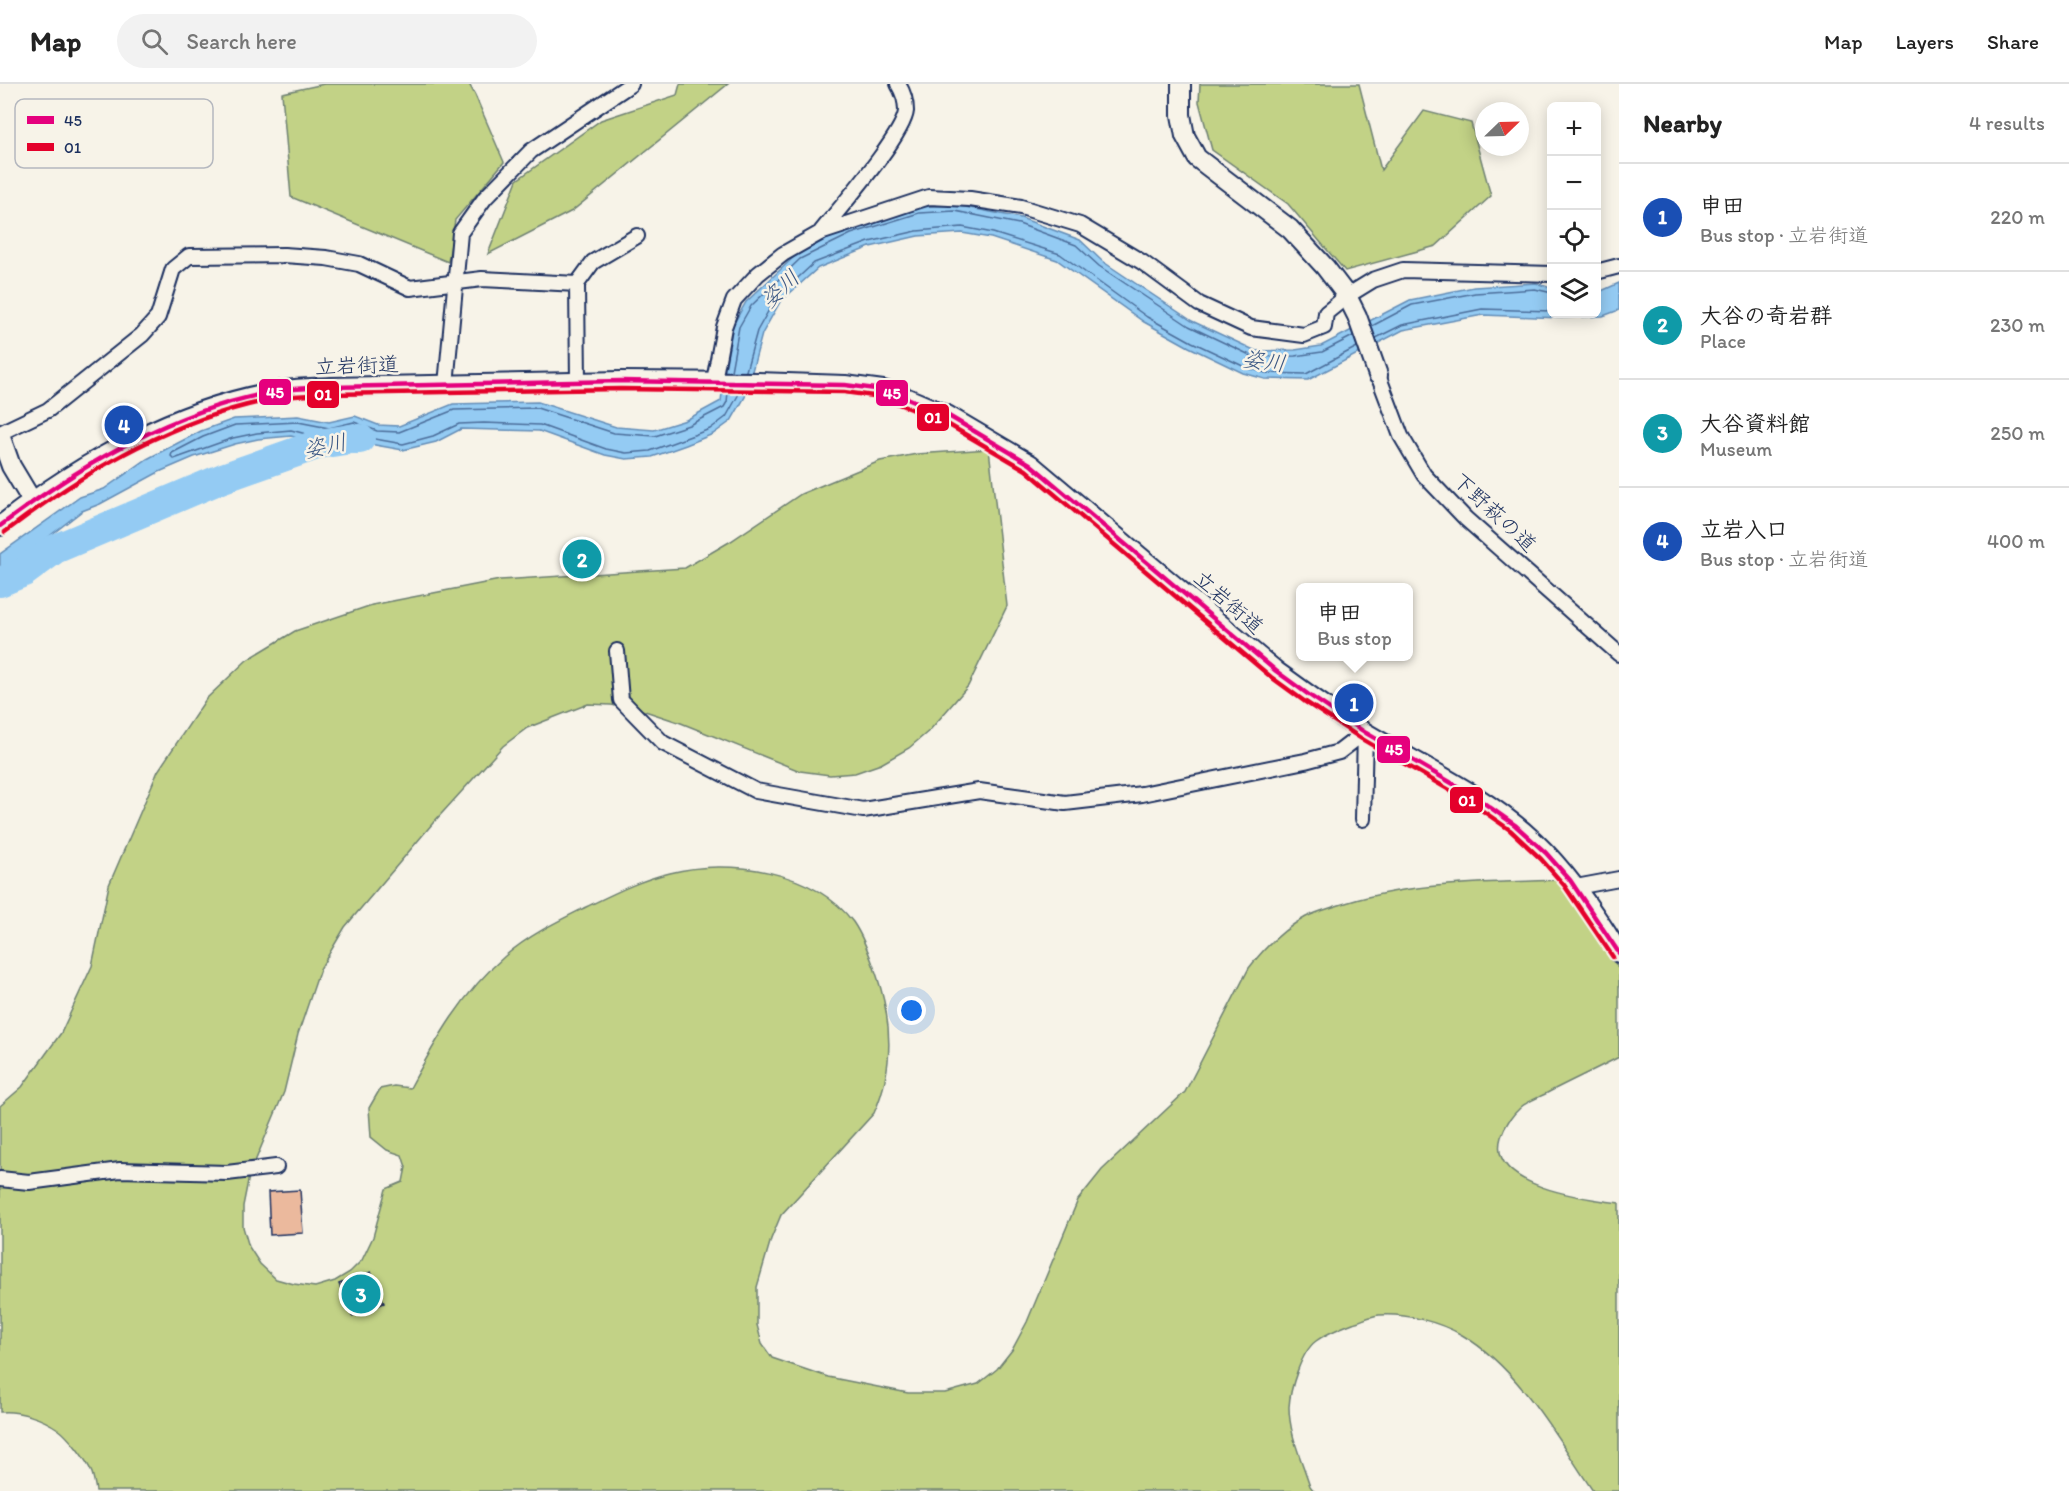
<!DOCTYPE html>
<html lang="en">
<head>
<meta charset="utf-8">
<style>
  :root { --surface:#fff; --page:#f2f2f2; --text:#222; --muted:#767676; --line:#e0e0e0; --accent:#1b2f5e }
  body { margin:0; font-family:Itim,"Klee One",sans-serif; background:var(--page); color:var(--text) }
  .controls { position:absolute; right:18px; top:18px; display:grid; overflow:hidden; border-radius:9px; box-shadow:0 3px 15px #0003 }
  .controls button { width:54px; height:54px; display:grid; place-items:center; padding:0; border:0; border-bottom:2px solid var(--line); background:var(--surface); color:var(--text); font:30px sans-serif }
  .compass { position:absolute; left:1475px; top:18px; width:54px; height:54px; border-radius:50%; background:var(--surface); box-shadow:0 3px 15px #0003; rotate:67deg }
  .you { position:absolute; left:912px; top:927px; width:21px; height:21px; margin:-15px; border:4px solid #fff; border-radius:50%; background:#1a73e8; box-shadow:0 0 0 9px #1a73e833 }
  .badge { display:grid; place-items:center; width:39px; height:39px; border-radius:50%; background:var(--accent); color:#fff; font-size:20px; font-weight:700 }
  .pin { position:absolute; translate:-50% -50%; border:3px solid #fff; box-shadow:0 2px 6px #0006 }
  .popup { position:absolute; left:1296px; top:499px; width:117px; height:78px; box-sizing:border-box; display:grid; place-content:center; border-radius:9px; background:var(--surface); filter:drop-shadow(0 2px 4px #0005); font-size:20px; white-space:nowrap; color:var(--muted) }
  .popup b { font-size:22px; color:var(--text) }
  .popup::after { content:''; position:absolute; left:50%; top:100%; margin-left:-12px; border:12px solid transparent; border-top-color:var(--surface) }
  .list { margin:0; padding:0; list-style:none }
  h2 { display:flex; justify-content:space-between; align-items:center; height:78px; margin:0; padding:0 24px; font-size:26px }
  h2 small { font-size:20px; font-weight:400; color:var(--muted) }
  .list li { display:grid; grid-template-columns:39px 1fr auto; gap:18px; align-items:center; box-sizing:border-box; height:108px; padding:0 24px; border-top:2px solid var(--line) }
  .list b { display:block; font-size:22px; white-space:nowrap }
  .list p { margin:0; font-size:20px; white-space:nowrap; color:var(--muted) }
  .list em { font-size:20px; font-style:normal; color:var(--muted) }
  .icon { flex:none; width:33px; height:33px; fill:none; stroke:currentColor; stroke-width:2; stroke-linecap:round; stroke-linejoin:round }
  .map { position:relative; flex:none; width:1619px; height:1407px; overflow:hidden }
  header { display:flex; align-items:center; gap:36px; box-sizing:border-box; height:84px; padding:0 30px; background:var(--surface); border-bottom:2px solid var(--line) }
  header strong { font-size:28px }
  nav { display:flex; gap:33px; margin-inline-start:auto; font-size:21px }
  .search { width:420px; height:54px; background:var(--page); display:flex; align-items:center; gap:15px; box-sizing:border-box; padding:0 21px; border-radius:33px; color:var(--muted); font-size:22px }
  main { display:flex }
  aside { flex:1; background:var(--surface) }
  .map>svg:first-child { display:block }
</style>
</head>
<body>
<header>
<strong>Map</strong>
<div class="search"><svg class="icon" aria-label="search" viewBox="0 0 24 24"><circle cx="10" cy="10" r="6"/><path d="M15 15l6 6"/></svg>Search here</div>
<nav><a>Map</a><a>Layers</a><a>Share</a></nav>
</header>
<main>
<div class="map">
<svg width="1619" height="1407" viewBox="0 0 1619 1407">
  <rect width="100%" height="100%" fill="#f7f3e8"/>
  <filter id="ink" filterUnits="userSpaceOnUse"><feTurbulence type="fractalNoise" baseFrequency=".0167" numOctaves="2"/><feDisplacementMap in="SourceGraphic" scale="12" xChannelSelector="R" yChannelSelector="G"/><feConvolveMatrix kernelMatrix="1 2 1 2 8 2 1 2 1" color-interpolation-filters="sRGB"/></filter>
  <g filter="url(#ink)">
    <path fill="#c2d286" stroke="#6e8072" stroke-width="1.5" d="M 324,0 L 469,0 L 475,11 L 504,78 L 455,136 L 448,178 L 291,113 L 282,9 Z
      M 680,0 L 728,0 L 572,127 L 488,170 L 517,96 L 601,36 L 677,11 Z
      M 1200,0 L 1359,0 L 1381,86 L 1424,27 L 1471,39 L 1491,112 L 1436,162 L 1345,187 L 1288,120 L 1212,66 L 1199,18 Z
      M 989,365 L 1007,522 L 968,602 L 930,646 L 909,664 L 881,680 L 855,689 L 830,691 L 800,687 L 681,639 L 642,626 L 611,621 L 588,620 L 527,644 L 503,662 L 433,739 L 345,843 L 320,885 L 298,950 L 284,1008 L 249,1092 L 243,1122 L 243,1143 L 249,1163 L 260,1180 L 276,1195 L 294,1200 L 315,1203 L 335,1197 L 350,1188 L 362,1176 L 373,1153 L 386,1105 L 403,1098 L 406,1083 L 402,1071 L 387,1066 L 371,1053 L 369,1024 L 380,1005 L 394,1002 L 410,1004 C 436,956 463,908 505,872 C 529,851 558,837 586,823 C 613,810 640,796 670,789 C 729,774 814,786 853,838 C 864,854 871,874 877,892 C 892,937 894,985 874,1029 L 781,1131 L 771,1155 L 757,1203 L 757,1241 L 762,1260 L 772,1274 L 828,1293 L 908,1309 L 945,1309 L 978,1300 L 997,1285 L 1012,1266 L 1027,1238 L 1078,1116 L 1102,1086 L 1185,1008 L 1249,884 C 1265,863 1283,845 1306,833 C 1316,828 1327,825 1336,822 C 1409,797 1487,799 1563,796 L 1619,885 L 1619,973 C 1596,985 1572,996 1549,1008 C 1540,1013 1528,1017 1521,1023 C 1511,1032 1505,1041 1501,1053 C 1486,1103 1587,1115 1619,1119 L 1619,1407 L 1593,1407 C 1557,1354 1519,1284 1462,1251 C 1439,1238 1406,1229 1379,1231 C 1370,1232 1361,1237 1353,1239 C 1340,1244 1327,1249 1316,1257 C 1301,1268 1290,1305 1289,1323 C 1289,1350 1302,1377 1310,1402 L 1314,1407 L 96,1407 C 95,1401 94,1395 92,1389 C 87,1376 68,1352 58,1345 C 42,1334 18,1326 0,1328 L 0,1022 L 22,1003 L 61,949 L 92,882 L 109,801 L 158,687 L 206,615 L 247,576 L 295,547 L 372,521 L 500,496 L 685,484 L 731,457 L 801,410 L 880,377 L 917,370 Z"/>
    <path fill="#94cbf3" stroke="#648db7" stroke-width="1.5" d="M 955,121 L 1021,134 L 1080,156 L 1102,177 L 1192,237 L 1256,267 L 1295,266 L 1321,262 L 1410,216 L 1474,203 L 1536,199 L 1551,204 L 1552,230 L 1596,230 L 1597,209 L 1619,199 L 1619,226 L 1603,232 L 1561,234 L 1483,231 L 1403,246 L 1308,296 L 1265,295 L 1243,289 L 1189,263 L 1144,238 L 1057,176 L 991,154 L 962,149 L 918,152 L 870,163 L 818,184 L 780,218 L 762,250 L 745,313 L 731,337 L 713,350 L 686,361 L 652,373 L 626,375 L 605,371 L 539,347 L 461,345 L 436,358 L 403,366 L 375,361 L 351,360 L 329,362 L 291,352 L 258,355 L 235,360 L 194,373 L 159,388 L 100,420 L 82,427 L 21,474 L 0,486 L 0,470 L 80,413 L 104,405 L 147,375 L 201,347 L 234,335 L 298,332 L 329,338 L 355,332 L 378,341 L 399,342 L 453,320 L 538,318 L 616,343 L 654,346 L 686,336 L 721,317 L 725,285 L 733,241 L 746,218 L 797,170 L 849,144 L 917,123 Z"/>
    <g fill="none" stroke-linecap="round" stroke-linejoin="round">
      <path stroke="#4b6d9a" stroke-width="1.5" d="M 1372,242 L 1412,221 L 1475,209 L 1535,205 L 1552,209
        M 1376,254 L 1402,241 L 1482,225 L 1552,227
        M 731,287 L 739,243 L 751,222 L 800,175 L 851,150 L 919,129 L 955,127 L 1019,140 L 1076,161 L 1099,182 L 1189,242 L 1254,273 L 1295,272 L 1322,268 L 1353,252
        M 746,287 L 757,247 L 775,215 L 814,179 L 869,158 L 917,147 L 962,143 L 993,149 L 1060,170 L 1147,233 L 1192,258 L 1245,283 L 1266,289 L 1306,290 L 1357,263
        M 728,308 L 727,318 L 724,323 L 689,341 L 655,352 L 614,349 L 537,324 L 454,326 L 399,348 L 377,347 L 354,338 L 329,344 L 298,338 L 235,341 L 203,353 L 172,369 L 171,372 L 174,375 L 233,354 L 257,349 L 291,346 L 329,356 L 351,354 L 375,355 L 403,360 L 433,352 L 459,340 L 484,339 L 540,341 L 606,365 L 626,369 L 650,367 L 710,345 L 726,333 L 740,308"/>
      <path stroke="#94cbf3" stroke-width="30" d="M 0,498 L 24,488 L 55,465 L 223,394 L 319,360 L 351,355 L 360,355"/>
    </g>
    <path fill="#ebb99d" stroke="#1b2f5e" stroke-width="1.5" d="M 300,1106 L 303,1149 L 270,1151 L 268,1108 Z
      M 371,1188 L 384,1219 L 352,1232 L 339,1200 Z"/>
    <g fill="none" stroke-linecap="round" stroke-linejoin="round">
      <defs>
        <path id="minor" d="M 820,149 C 838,126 904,51 906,27 C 906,18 903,8 898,0
          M 1596,188 L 1619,182
          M 1378,291 L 1401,352 L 1424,391 L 1466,435 L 1619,570
          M 714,297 L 724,243 L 734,216 L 758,190 L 783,170 L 820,149 L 929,113 L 970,115 L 1021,123 L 1080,141 L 1142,178 L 1199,220 L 1251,244 L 1304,251 L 1324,243 L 1326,229 L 1347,212 L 1373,196 L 1403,186 L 1552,190
          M 578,298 L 577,200 L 593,178 L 637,152
          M 446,301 L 460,149 L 485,114 L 531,67 L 631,0
          M 0,349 L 48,326 L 142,251 L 158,233 L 173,185 L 189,172 L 284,171 L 326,174 L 359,180 L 410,204 L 482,195 L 577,200
          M 617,567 L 621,616 L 663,659 L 756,707 L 863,726 L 979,707 L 1065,719 L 1142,710 L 1305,677 L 1339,668 L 1365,648
          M 1363,735 L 1365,648
          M 1576,803 L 1619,795
          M 0,1095 L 29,1098 L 120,1086 L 227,1089 L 276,1083"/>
        <path id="tertiary" d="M 1181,0 L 1181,31 L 1185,52 L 1197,74 L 1290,145 L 1325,183 L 1347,212 L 1357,232 L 1378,291
          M 0,351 L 11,382 L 32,417
          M 0,442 C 81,378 182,321 285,306 C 300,304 316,304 331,303 L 621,297 L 758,298 L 845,301 L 883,306 L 905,313 L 947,331 L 1030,380 L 1276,587 C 1305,608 1334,630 1366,649 C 1423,683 1485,711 1534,757 C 1568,789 1595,829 1619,869"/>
      </defs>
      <use href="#minor" stroke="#1b2f5e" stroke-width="18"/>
      <use href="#tertiary" stroke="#1b2f5e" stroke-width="22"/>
      <use href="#minor" stroke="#f7f3e8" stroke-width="14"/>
      <use href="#tertiary" stroke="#f7f3e8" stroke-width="18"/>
      <defs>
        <path id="bus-1" d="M 0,442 C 85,378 179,322 285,306 C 300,304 316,304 331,303 L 621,297 L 845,301 L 883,306 L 905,313 L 947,331 L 1030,380 L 1276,587 L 1309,611 L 1366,649 L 1474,712 L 1515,741 L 1546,769 L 1570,796 L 1619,869"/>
        <path id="bus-2" d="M 5,448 C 88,385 180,330 286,313 C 301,311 316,311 331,310 L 621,305 L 844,308 L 881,313 L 944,338 L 1026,386 L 1271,593 L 1304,617 L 1362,655 L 1470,718 L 1510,746 L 1541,775 L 1564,801 L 1613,873"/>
      </defs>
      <use href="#bus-1" stroke="#f7f3e8" stroke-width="9"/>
      <use href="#bus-2" stroke="#f7f3e8" stroke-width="9"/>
      <use href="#bus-1" stroke="#e5007d" stroke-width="4.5"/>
      <use href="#bus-2" stroke="#e4002b" stroke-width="4.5"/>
    </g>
  </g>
  <g text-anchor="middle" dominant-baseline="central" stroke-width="5" stroke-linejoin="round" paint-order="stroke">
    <g font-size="21" fill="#1b2f5e" stroke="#f7f3e8">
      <text transform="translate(357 281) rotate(-2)">立岩街道</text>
      <text transform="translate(1495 428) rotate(43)">下野萩の道</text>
      <text transform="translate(1229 518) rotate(41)">立岩街道</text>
    </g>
    <g font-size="22" font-style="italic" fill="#395683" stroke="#f7f3e8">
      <text transform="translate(780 205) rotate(-43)">姿川</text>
      <text transform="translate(1264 277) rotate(7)">姿川</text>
      <text transform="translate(325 362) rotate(-12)">姿川</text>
    </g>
  </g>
  <rect x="15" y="15" width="198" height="69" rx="9" fill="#f7f3e8" stroke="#b5b8bf" stroke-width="1.5"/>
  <rect x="27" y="32" width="27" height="8" fill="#e5007d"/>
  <rect x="27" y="59" width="27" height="8" fill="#e4002b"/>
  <g font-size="16" fill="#1b2f5e">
    <text x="64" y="42">45</text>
    <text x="64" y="69">01</text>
  </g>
  <g stroke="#f7f3e8" stroke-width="2">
    <rect x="258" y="294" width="34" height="28" rx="6" fill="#e5007d"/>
    <rect x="875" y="295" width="34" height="28" rx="6" fill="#e5007d"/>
    <rect x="306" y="296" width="34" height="29" rx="6" fill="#e4002b"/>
    <rect x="916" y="319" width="34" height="29" rx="6" fill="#e4002b"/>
    <rect x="1376" y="651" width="35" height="29" rx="6" fill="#e5007d"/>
    <rect x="1449" y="702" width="35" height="28" rx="6" fill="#e4002b"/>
  </g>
  <g font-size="16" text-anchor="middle" font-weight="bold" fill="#fff">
    <text x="275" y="314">45</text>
    <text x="892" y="315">45</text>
    <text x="323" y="316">01</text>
    <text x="933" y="339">01</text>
    <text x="1394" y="671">45</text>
    <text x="1467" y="722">01</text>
  </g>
</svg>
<div class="controls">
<button>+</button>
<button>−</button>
<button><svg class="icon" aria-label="locate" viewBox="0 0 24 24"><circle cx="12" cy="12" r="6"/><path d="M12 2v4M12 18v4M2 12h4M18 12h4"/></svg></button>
<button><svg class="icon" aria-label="layers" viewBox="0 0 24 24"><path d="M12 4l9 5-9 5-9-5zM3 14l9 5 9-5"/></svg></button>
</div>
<svg class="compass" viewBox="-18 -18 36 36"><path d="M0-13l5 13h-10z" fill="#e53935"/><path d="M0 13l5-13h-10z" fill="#767676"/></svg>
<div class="you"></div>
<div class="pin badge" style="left:1354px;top:619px;background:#1a4fb4">1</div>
<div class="popup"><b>申田</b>Bus stop</div>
<div class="pin badge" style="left:582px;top:475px;background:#0f9aa8">2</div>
<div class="pin badge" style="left:361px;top:1210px;background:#0f9aa8">3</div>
<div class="pin badge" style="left:124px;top:341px;background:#1a4fb4">4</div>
</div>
<aside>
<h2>Nearby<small>4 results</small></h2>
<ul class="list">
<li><span class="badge" style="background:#1a4fb4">1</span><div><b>申田</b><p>Bus stop · 立岩街道</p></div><em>220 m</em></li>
<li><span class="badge" style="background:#0f9aa8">2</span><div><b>大谷の奇岩群</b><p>Place</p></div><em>230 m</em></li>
<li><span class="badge" style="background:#0f9aa8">3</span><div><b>大谷資料館</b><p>Museum</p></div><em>250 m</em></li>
<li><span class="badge" style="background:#1a4fb4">4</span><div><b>立岩入口</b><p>Bus stop · 立岩街道</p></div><em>400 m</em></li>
</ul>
</aside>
</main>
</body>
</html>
